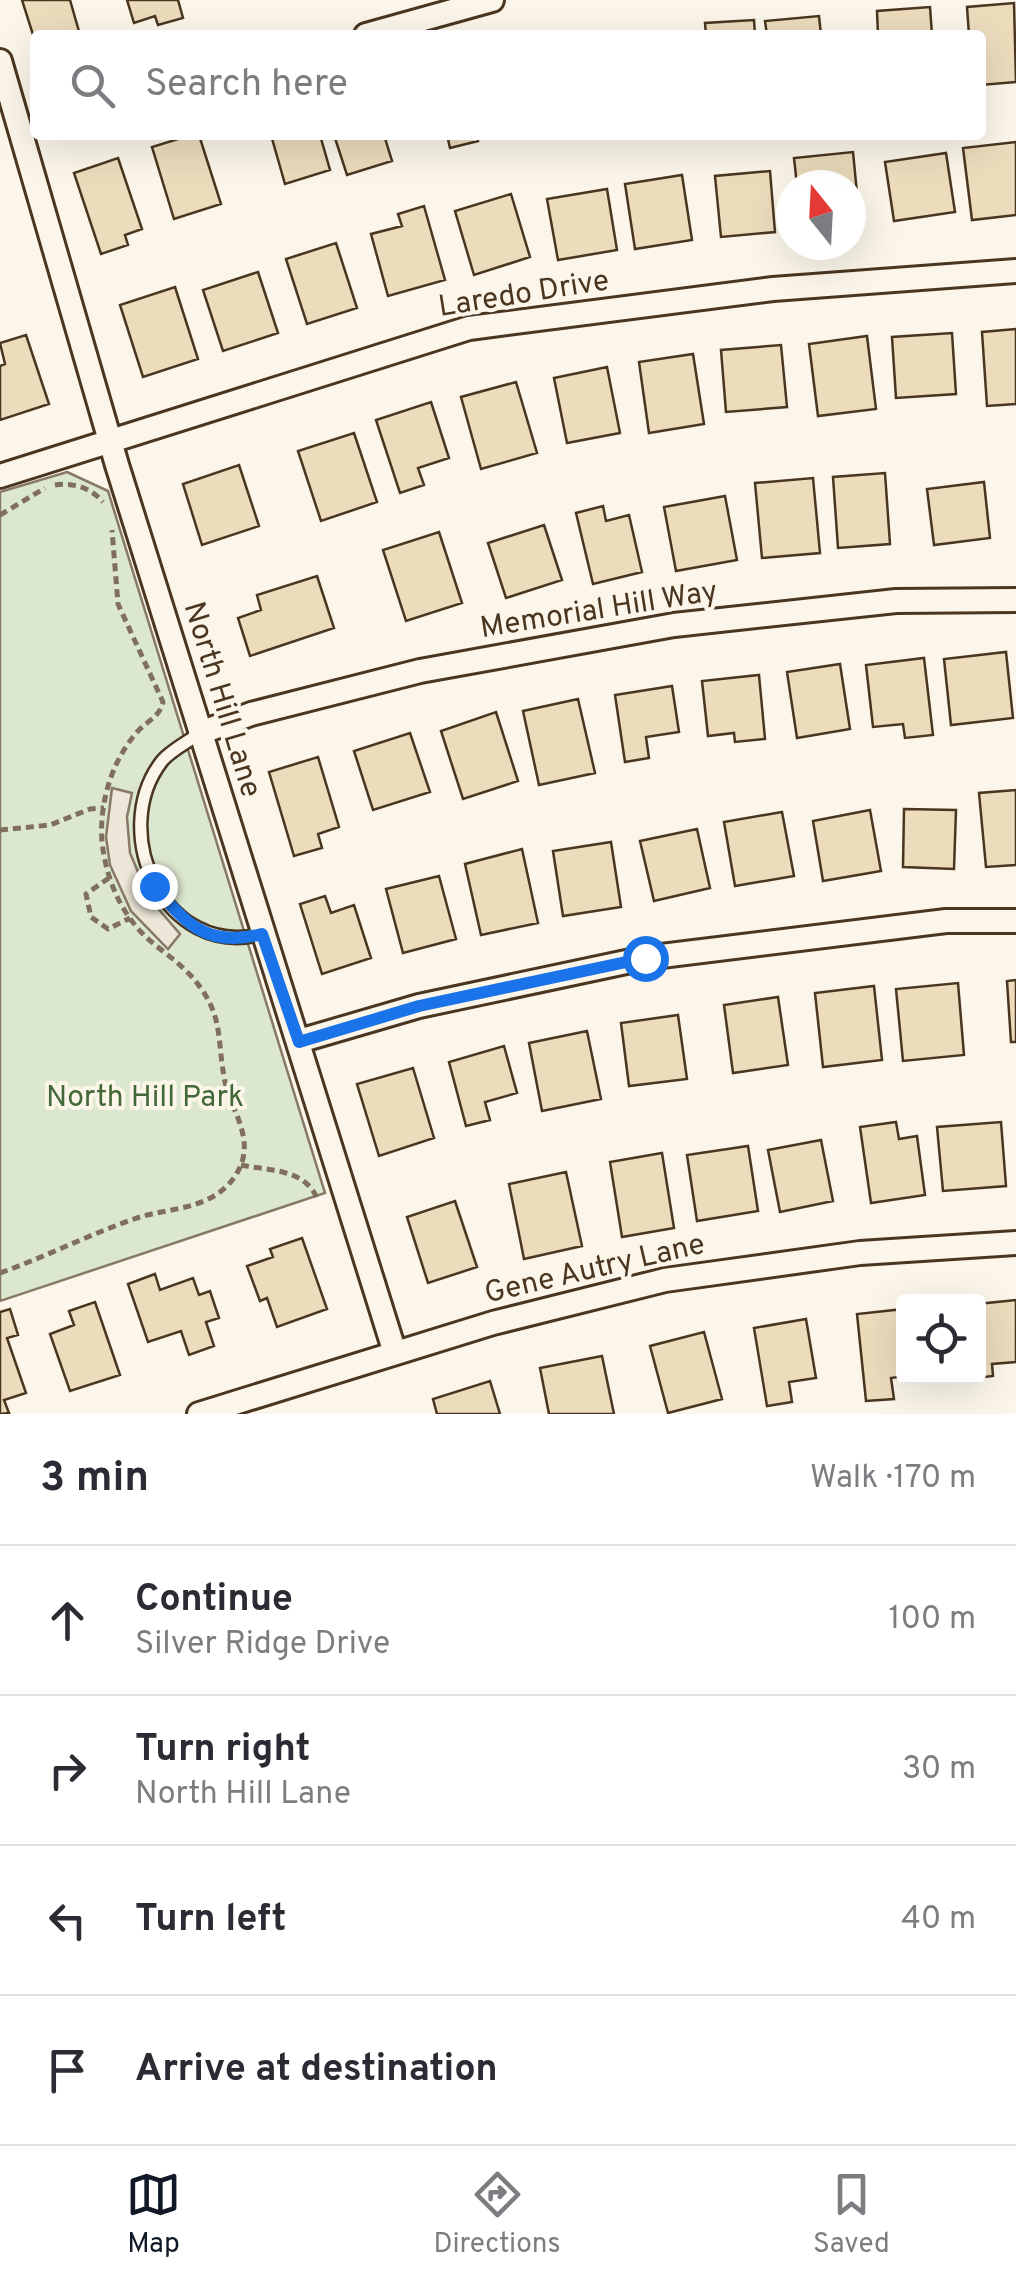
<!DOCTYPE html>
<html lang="en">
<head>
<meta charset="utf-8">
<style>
  :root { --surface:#fff; --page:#f2f2f3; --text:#2b2b33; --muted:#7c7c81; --line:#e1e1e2; --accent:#111827 }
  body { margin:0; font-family:Overpass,sans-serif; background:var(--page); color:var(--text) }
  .controls { position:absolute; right:30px; bottom:30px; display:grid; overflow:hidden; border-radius:10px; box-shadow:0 10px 40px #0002 }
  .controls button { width:90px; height:90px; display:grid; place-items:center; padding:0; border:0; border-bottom:2px solid var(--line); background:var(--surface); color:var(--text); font:50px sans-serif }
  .compass { position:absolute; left:776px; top:170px; width:90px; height:90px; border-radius:50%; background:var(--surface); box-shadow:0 10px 40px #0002; rotate:342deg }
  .stop { position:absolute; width:30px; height:30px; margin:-22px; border:8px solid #1a73e8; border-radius:50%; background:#fff }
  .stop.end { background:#1a73e8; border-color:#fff; box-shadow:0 2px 10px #0008 }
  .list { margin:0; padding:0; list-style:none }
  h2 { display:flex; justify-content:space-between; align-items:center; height:130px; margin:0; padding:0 40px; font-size:42px }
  h2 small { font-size:32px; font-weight:400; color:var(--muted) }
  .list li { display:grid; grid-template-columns:65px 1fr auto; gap:30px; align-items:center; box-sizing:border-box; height:150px; padding:0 40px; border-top:2px solid var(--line) }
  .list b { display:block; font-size:38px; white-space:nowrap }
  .list p { margin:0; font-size:32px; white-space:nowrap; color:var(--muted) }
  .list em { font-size:32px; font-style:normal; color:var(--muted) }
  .icon { flex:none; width:55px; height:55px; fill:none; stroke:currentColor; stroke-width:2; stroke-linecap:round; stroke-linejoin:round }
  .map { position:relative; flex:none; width:1016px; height:1414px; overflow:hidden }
  .search { position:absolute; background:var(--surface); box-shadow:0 10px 40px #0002; left:30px; right:30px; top:30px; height:110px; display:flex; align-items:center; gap:25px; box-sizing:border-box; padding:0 35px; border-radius:10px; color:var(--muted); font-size:38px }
  .sheet { height:730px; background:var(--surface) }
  nav { display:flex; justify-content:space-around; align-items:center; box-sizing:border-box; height:140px; border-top:2px solid var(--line); background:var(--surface); font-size:28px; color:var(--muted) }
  nav a { display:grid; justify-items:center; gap:5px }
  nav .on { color:var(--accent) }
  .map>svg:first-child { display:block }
</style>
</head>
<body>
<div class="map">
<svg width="1016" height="1414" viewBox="0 0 1016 1414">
  <rect width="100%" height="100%" fill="#fbf6e9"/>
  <path fill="#dce7d0" stroke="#887966" stroke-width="2.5" d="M 67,472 L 108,491 L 325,1193 L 0,1301 L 0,492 Z"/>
  <path fill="#ede7d9" stroke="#887966" stroke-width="2.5" d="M 112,788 L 132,793 L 127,817 L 130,853 L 149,898 L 180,934 L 168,949 L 131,911 L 110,865 L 106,837 Z"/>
  <path fill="#ecdcbc" stroke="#4a3520" stroke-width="2.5" d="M 22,0 L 70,0 L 80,35 L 35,35 L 35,41 Z
    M 127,0 L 178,0 L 183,18 L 158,25 L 155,16 L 134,23 Z
    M 1014,3 L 1016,82 L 981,85 L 981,35 L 969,35 L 967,7 Z
    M 930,7 L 932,35 L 878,35 L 877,11 Z
    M 819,16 L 821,35 L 767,35 L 765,21 Z
    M 754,20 L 755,35 L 706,35 L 705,23 Z
    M 191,135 L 199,135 L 221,204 L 174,219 L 152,147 Z
    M 271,135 L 320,135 L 330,170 L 285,184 Z
    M 334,135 L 384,135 L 392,161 L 347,175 Z
    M 447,135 L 476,135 L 478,141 L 450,148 Z
    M 1016,142 L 1016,215 L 972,220 L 963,148 Z
    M 853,152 L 860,224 L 851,225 L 851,185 L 797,185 L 794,158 Z
    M 946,153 L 955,212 L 894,221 L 885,162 Z
    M 118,158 L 142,229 L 125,235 L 128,245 L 101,254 L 74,173 Z
    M 770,171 L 775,232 L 721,237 L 715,176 Z
    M 682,175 L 692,240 L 635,249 L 625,184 Z
    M 607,189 L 617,250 L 558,260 L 547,199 Z
    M 511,194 L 530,257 L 474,275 L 455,211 Z
    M 424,206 L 445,280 L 388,296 L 371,234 L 402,226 L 398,214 Z
    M 336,243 L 357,308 L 307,324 L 286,259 Z
    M 258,272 L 278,333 L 223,351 L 203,290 Z
    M 175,287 L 198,359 L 143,377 L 120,305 Z
    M 1016,329 L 1016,404 L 987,406 L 982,332 Z
    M 952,333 L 956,394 L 896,398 L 892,337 Z
    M 26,335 L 49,404 L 0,420 L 0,366 L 5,364 L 0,343 Z
    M 867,336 L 876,409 L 818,416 L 809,344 Z
    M 781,345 L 787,407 L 726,412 L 721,350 Z
    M 693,354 L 704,424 L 649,433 L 639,362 Z
    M 607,367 L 620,433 L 567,443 L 554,378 Z
    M 516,382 L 537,453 L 481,469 L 461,397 Z
    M 431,402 L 449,458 L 418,468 L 424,485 L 400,493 L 376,420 Z
    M 354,433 L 377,502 L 321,521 L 298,451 Z
    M 239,465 L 259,526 L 202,545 L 183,484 Z
    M 885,473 L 890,544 L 838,548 L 833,477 Z
    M 813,478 L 820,553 L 762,558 L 755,483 Z
    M 984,482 L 990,538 L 934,545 L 927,489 Z
    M 725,496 L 737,560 L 676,571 L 664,507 Z
    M 603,506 L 606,521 L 629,515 L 642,572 L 593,584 L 576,513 Z
    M 544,525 L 562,580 L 506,598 L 488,543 Z
    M 439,532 L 462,603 L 406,621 L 383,550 Z
    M 317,576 L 334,628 L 250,656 L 238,618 L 261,610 L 257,595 Z
    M 1006,652 L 1013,718 L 951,725 L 944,659 Z
    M 924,658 L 933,735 L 905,738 L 903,724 L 873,727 L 866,665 Z
    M 840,664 L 850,729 L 797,738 L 787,672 Z
    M 759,675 L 765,739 L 735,742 L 734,733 L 708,736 L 702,681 Z
    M 672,686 L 679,732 L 646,737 L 649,758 L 625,762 L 615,695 Z
    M 578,699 L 595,773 L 539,785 L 523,711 Z
    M 496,712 L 518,781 L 463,799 L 441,731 Z
    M 410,733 L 430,792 L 373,810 L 354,751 Z
    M 318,757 L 339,827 L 318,834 L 322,848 L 294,856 L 269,772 Z
    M 1016,790 L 1016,865 L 986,867 L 979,793 Z
    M 904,809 L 956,810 L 954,869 L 903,867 Z
    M 870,810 L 881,871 L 823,881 L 813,821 Z
    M 782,812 L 794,876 L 735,886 L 724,822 Z
    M 697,829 L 710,888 L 654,901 L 640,841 Z
    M 611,842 L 621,907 L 563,916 L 553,851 Z
    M 522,849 L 538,923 L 481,935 L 465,864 Z
    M 439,876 L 456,939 L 403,953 L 386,889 Z
    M 325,896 L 331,913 L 354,905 L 371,958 L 322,974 L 300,904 Z
    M 1016,980 L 1016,1042 L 1011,1042 L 1007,981 Z
    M 958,983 L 964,1055 L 903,1061 L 896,989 Z
    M 874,986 L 882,1060 L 823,1067 L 815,993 Z
    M 778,997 L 788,1065 L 733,1073 L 724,1005 Z
    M 678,1015 L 687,1079 L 629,1086 L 621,1023 Z
    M 587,1031 L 601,1099 L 542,1111 L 529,1043 Z
    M 504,1046 L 517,1093 L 485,1102 L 490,1120 L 466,1126 L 449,1062 Z
    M 413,1068 L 434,1138 L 379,1156 L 357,1084 Z
    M 896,1122 L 899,1139 L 917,1136 L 925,1195 L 871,1203 L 860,1127 Z
    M 1001,1122 L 1006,1186 L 943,1191 L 937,1127 Z
    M 821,1140 L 833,1201 L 780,1212 L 768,1150 Z
    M 748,1146 L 758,1211 L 697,1221 L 687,1155 Z
    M 662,1153 L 674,1228 L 622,1237 L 610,1162 Z
    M 566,1172 L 582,1246 L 524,1259 L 509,1184 Z
    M 455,1201 L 477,1267 L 428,1283 L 407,1217 Z
    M 302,1238 L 327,1309 L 277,1327 L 267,1298 L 260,1301 L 247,1266 L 273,1257 L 270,1249 Z
    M 155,1274 L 160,1290 L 193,1278 L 199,1295 L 210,1291 L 219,1318 L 206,1322 L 214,1346 L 189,1355 L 181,1331 L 148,1342 L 128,1284 Z
    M 1016,1300 L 1016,1362 L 992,1364 L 993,1376 L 968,1379 L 978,1376 L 978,1304 Z
    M 95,1302 L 120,1375 L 70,1391 L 50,1334 L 74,1325 L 69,1311 Z
    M 10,1309 L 18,1335 L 7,1338 L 26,1393 L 4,1400 L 9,1413 L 0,1414 L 0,1312 Z
    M 904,1309 L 905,1376 L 891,1378 L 894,1399 L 866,1401 L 857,1314 Z
    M 806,1319 L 816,1378 L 789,1382 L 792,1402 L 767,1406 L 754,1328 Z
    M 704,1332 L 722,1399 L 668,1413 L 650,1346 Z
    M 602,1356 L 614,1414 L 549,1414 L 540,1368 Z
    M 490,1381 L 500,1414 L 437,1414 L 433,1399 Z"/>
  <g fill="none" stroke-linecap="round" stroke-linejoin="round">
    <defs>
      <path id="lane" d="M 200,733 C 188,742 171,750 162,761 C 107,832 165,960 262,934"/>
      <path id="street" d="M 366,35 L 492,0
        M 0,61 L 117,465 L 395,1353
        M 0,476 L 469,328 L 773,289 L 1016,271
        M 200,733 L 251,714 L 420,671 L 674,625 L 896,601 L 1016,600
        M 299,1041 L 419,1006 L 645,958 L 946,921 L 1016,921
        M 199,1414 L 493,1323 L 665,1280 L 860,1253 L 1016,1243"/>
    </defs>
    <use href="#lane" stroke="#4a3520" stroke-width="16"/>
    <use href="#street" stroke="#4a3520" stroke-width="28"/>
    <path stroke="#7f6f5c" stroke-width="5" stroke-dasharray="8 5" stroke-linecap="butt" d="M 55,485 C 73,482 91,488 103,502
      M 0,515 L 45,488
      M 0,830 L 50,825 L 90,809 L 104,808
      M 109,878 L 86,894 L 91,917 L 108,929 L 130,918
      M 241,1165 C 270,1171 305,1168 318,1200
      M 0,1273 C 45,1257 88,1235 134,1219 C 159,1210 191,1210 214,1196 C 227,1188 237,1177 242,1162 C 251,1133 231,1109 225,1082 C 216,1037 225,1015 192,977 C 179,962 160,950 146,937 C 120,912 106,878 102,842 C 99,803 112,759 139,730 C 149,720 160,716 163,702 L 118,604 L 112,530"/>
    <use href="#lane" stroke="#fbf6e9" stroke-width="11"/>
    <use href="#street" stroke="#fbf6e9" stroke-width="22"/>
  </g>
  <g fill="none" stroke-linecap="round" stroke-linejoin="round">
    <path stroke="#1a73e8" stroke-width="12" d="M 154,886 C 187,925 208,948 262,934 L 299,1042 L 419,1006 L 645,958"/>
  </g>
  <g text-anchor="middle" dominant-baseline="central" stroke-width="8" stroke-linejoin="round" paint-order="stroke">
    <g font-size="30" fill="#4a3520" stroke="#fbf6e9">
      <text transform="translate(524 295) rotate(-9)">Laredo Drive</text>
      <text transform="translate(599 611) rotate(-9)">Memorial Hill Way</text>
      <text transform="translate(221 700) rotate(73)">North Hill Lane</text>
      <text transform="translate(595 1270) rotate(-13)">Gene Autry Lane</text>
    </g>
    <g font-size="30" fill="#436837" stroke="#fbf6e9">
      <text x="145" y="1098">North Hill Park</text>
    </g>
  </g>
</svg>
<div class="controls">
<button><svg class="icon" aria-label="locate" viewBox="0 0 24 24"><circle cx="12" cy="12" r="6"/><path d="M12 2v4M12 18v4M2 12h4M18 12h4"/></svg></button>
</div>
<svg class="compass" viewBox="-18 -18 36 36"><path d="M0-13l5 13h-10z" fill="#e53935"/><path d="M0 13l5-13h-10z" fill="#7c7c81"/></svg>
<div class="stop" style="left:645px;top:958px"></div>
<div class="stop end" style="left:154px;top:886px"></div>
<div class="search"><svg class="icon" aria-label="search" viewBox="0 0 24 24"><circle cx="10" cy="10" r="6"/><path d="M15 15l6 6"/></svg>Search here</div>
</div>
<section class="sheet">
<h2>3 min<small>Walk · 170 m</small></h2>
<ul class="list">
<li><svg class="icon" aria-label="ahead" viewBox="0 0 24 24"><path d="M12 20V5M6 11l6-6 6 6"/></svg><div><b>Continue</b><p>Silver Ridge Drive</p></div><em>100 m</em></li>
<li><svg class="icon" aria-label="right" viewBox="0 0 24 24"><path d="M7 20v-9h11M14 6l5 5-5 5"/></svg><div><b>Turn right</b><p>North Hill Lane</p></div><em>30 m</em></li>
<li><svg class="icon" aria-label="left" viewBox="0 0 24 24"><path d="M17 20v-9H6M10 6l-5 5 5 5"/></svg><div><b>Turn left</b></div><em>40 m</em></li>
<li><svg class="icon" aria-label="arrive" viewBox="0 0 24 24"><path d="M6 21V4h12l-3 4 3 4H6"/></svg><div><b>Arrive at destination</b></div></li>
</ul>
</section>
<nav>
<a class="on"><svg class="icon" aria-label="map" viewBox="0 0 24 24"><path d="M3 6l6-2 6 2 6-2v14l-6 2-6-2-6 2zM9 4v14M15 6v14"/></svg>Map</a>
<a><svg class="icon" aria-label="directions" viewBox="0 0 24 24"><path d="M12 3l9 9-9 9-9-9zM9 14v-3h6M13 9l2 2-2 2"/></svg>Directions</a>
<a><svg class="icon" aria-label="saved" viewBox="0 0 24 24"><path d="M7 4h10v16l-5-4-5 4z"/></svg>Saved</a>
</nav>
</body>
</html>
